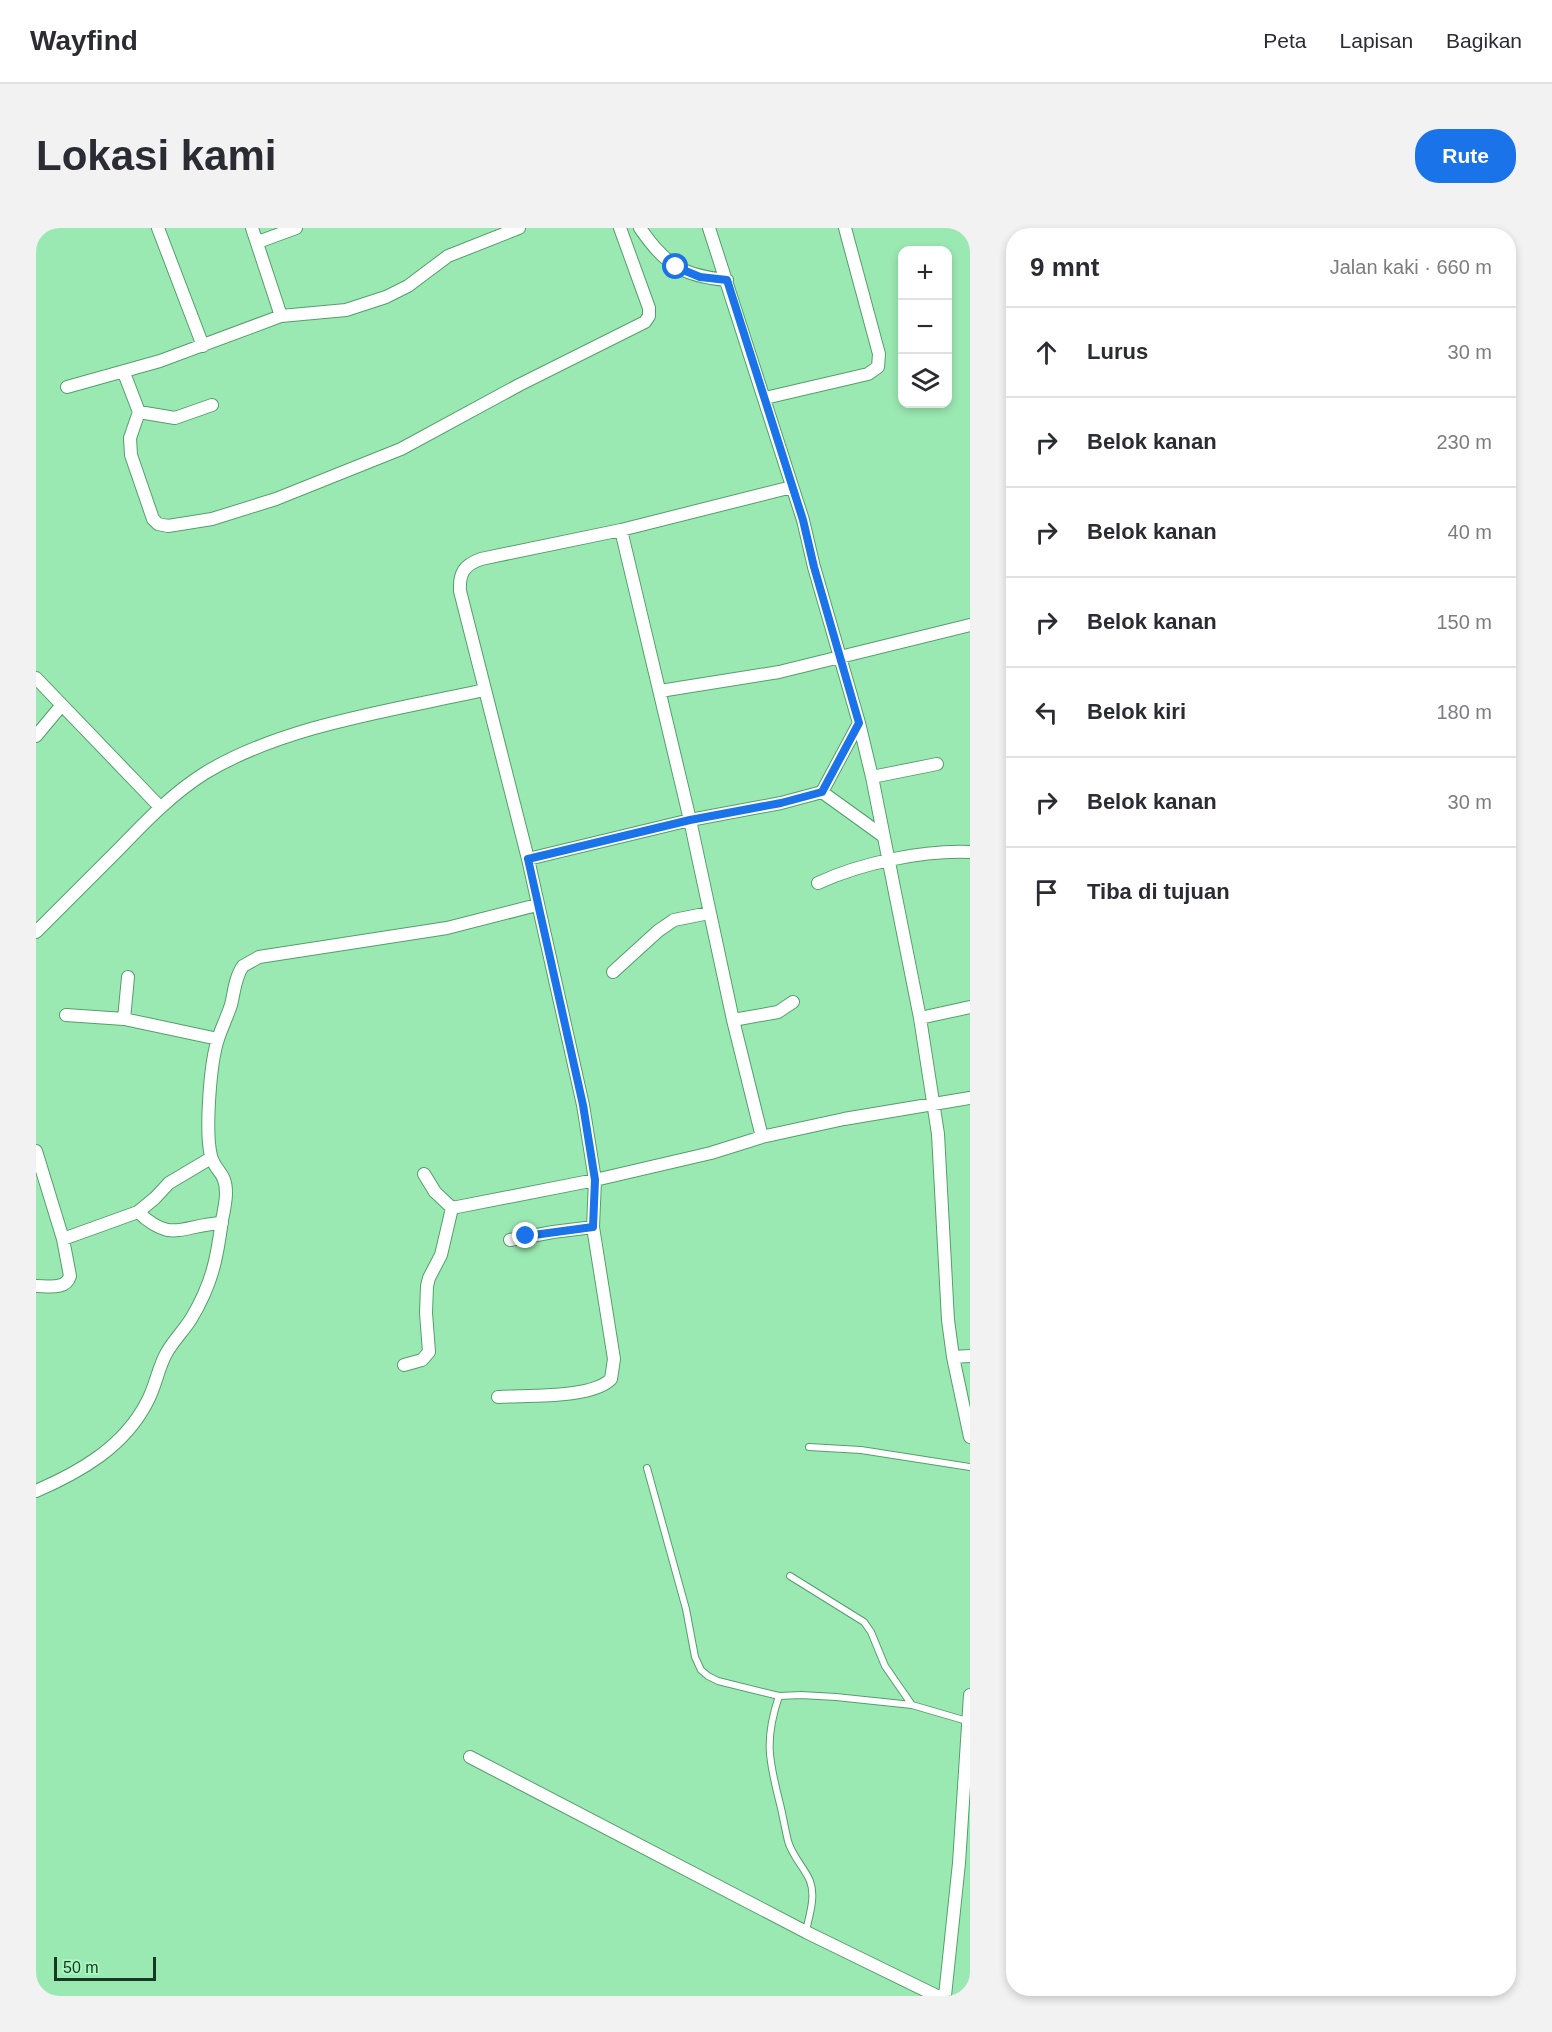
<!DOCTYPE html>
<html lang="id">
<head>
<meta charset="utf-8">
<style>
  :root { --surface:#fff; --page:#f2f2f3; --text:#2b2b33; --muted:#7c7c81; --line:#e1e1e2; --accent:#1a73e8 }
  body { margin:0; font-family:Helvetica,sans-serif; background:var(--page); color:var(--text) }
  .controls { position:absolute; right:18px; top:18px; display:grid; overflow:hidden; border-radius:12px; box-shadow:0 3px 9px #0003 }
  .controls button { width:54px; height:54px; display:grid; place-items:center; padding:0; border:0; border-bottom:2px solid var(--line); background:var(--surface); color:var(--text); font:30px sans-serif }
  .scale { position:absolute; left:18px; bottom:15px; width:102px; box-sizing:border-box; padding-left:6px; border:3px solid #183823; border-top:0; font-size:16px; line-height:21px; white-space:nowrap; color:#183823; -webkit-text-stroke:4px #a8f6bf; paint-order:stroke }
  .stop { position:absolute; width:18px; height:18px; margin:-14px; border:4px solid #1a73e8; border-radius:50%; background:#fff }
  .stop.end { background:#1a73e8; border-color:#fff; box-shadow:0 2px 6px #0008 }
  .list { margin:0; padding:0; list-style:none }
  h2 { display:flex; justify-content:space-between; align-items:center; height:78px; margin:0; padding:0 24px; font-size:26px }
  h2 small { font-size:20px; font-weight:400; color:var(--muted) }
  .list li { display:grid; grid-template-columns:39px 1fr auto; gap:18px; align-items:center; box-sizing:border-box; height:90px; padding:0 24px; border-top:2px solid var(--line) }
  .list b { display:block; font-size:22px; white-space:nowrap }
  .list em { font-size:20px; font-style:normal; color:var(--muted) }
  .icon { flex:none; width:33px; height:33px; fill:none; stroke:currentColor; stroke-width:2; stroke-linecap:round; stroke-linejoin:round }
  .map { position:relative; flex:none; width:934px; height:1768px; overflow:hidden; border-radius:24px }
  header { display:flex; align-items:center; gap:36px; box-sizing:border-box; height:84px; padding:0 30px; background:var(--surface); border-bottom:2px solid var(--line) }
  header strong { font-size:28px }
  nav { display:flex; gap:33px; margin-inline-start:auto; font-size:21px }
  .intro { display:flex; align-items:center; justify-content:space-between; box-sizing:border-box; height:144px; padding:0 36px }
  h1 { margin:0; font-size:42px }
  .button { padding:15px 27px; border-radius:24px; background:var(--accent); color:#fff; font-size:21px; font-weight:700 }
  main { display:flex; gap:36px; padding:0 36px }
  aside { flex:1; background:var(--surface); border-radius:24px; box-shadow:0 3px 9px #0003 }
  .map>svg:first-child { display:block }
</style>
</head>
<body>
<header>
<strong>Wayfind</strong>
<nav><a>Peta</a><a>Lapisan</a><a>Bagikan</a></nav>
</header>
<div class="intro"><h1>Lokasi kami</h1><a class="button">Rute</a></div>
<main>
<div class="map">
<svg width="934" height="1768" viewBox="0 0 934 1768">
  <rect width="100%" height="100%" fill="#9be9b2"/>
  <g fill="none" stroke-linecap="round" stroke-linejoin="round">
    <defs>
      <path id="service" d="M 773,1219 L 825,1222 L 934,1239
        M 611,1240 L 650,1381 L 659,1429 L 665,1442 L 672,1448 L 682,1453 L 743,1468 L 765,1467 L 800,1469 L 876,1477 L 931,1493
        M 754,1348 L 828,1394 L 835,1404 L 849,1438 L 876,1477
        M 743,1468 C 728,1512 733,1533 744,1576 C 747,1588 749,1601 752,1613 C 756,1628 768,1639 774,1653 C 780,1669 773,1688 770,1703"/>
      <path id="minor" d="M 122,0 L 167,118
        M 216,0 L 245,88
        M 604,0 C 629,37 647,48 691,52
        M 673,0 L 767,292 L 778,339 L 823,495 L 836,549 L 884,790 L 902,906 L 912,1092 L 917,1129 L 934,1209
        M 222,14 L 260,0
        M 88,145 L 103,184 L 94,210 L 95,227 L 117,291 L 122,296 L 132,298 L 176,291 L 240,271 L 365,221 L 483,157 L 609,94 L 613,88 L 613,80 L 584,0
        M 31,159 L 124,133 L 245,88 L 310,82 L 350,69 L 372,58 L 412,28 L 483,0
        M 729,170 L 832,146 L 842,139 L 843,126 L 809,0
        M 103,184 L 139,190 L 176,177
        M 585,302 L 654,592 L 697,792 L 726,909
        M 0,450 L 124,579
        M 624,463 L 743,444 L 934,397
        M 0,508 L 25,478
        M 836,549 L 901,536
        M 786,564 L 823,495
        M 492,631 L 654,592 L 745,575 L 786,564 L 847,608
        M 782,655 C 825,635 887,622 934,624
        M 0,704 C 28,676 56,648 84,620 C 110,593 137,565 169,545 C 248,497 359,482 448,462
        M 577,744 L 622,703 L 638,692 L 673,685
        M 30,787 L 88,791 L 182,811
        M 884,790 L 934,779
        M 88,791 L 92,749
        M 697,792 L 742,784 L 757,774
        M 0,923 L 27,1011 L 34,1048 C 30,1062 12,1058 0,1058
        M 388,946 L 399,964 L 416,980
        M 102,984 C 136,1016 145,997 186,995
        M 27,1011 L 102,984 L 119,970 L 133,955 L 175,930
        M 474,1012 L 517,1004 L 557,999
        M 917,1129 L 934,1128
        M 368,1137 L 386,1132 L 393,1124 L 390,1085 L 391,1058 L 393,1050 L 405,1027 L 416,980 L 559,952 L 675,925 L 726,909 L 808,891 L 934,870
        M 462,1169 C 491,1167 555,1171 575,1151 L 578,1131 L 557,999 L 559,952 L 547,877 L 492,631 L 424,363 C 423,345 428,337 445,331 L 585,302 L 756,259
        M 0,1263 C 44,1244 88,1219 111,1174 C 120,1158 122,1139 131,1124 C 138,1112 148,1102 155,1091 C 176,1056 181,1031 186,992 C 188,983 190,974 190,965 C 190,943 179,944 175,928 C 169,904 174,835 182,811 C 186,799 191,789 195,777 C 198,765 199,749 207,738 L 223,729 L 411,700 L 501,677
        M 434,1529 L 770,1704 L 901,1768
        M 909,1768 L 923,1635 L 934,1467"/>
    </defs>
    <use href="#service" stroke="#539f6c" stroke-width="8"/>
    <use href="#minor" stroke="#539f6c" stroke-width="14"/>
    <use href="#service" stroke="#fff" stroke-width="6"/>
    <use href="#minor" stroke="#fff" stroke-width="12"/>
  </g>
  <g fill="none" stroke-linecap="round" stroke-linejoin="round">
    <path stroke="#1a73e8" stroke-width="8" d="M 490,1008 L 557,999 L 559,952 L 547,877 L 492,631 L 654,592 L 745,575 L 786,564 L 823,495 L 778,339 L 767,292 L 691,52 L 664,49 L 640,39"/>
  </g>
</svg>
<div class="controls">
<button>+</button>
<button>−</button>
<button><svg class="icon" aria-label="layers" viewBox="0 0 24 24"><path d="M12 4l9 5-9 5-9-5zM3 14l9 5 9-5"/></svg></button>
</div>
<div class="scale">50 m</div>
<div class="stop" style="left:640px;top:39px"></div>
<div class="stop end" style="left:490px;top:1008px"></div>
</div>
<aside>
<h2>9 mnt<small>Jalan kaki · 660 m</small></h2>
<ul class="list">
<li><svg class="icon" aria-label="ahead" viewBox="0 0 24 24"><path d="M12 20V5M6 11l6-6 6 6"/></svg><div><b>Lurus</b></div><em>30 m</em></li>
<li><svg class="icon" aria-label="right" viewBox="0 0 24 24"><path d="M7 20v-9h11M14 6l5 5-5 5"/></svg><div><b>Belok kanan</b></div><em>230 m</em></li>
<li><svg class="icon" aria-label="right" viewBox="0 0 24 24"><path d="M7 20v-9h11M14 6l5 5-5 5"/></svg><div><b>Belok kanan</b></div><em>40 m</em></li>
<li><svg class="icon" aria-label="right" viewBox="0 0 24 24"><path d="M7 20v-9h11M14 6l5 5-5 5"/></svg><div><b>Belok kanan</b></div><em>150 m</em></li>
<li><svg class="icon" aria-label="left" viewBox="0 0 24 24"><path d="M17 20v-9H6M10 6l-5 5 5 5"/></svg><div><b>Belok kiri</b></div><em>180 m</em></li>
<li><svg class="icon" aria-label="right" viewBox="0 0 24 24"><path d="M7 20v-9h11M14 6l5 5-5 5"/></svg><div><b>Belok kanan</b></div><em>30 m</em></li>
<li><svg class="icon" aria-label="arrive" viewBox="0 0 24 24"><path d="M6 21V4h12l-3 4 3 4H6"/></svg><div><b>Tiba di tujuan</b></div></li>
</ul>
</aside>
</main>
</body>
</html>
